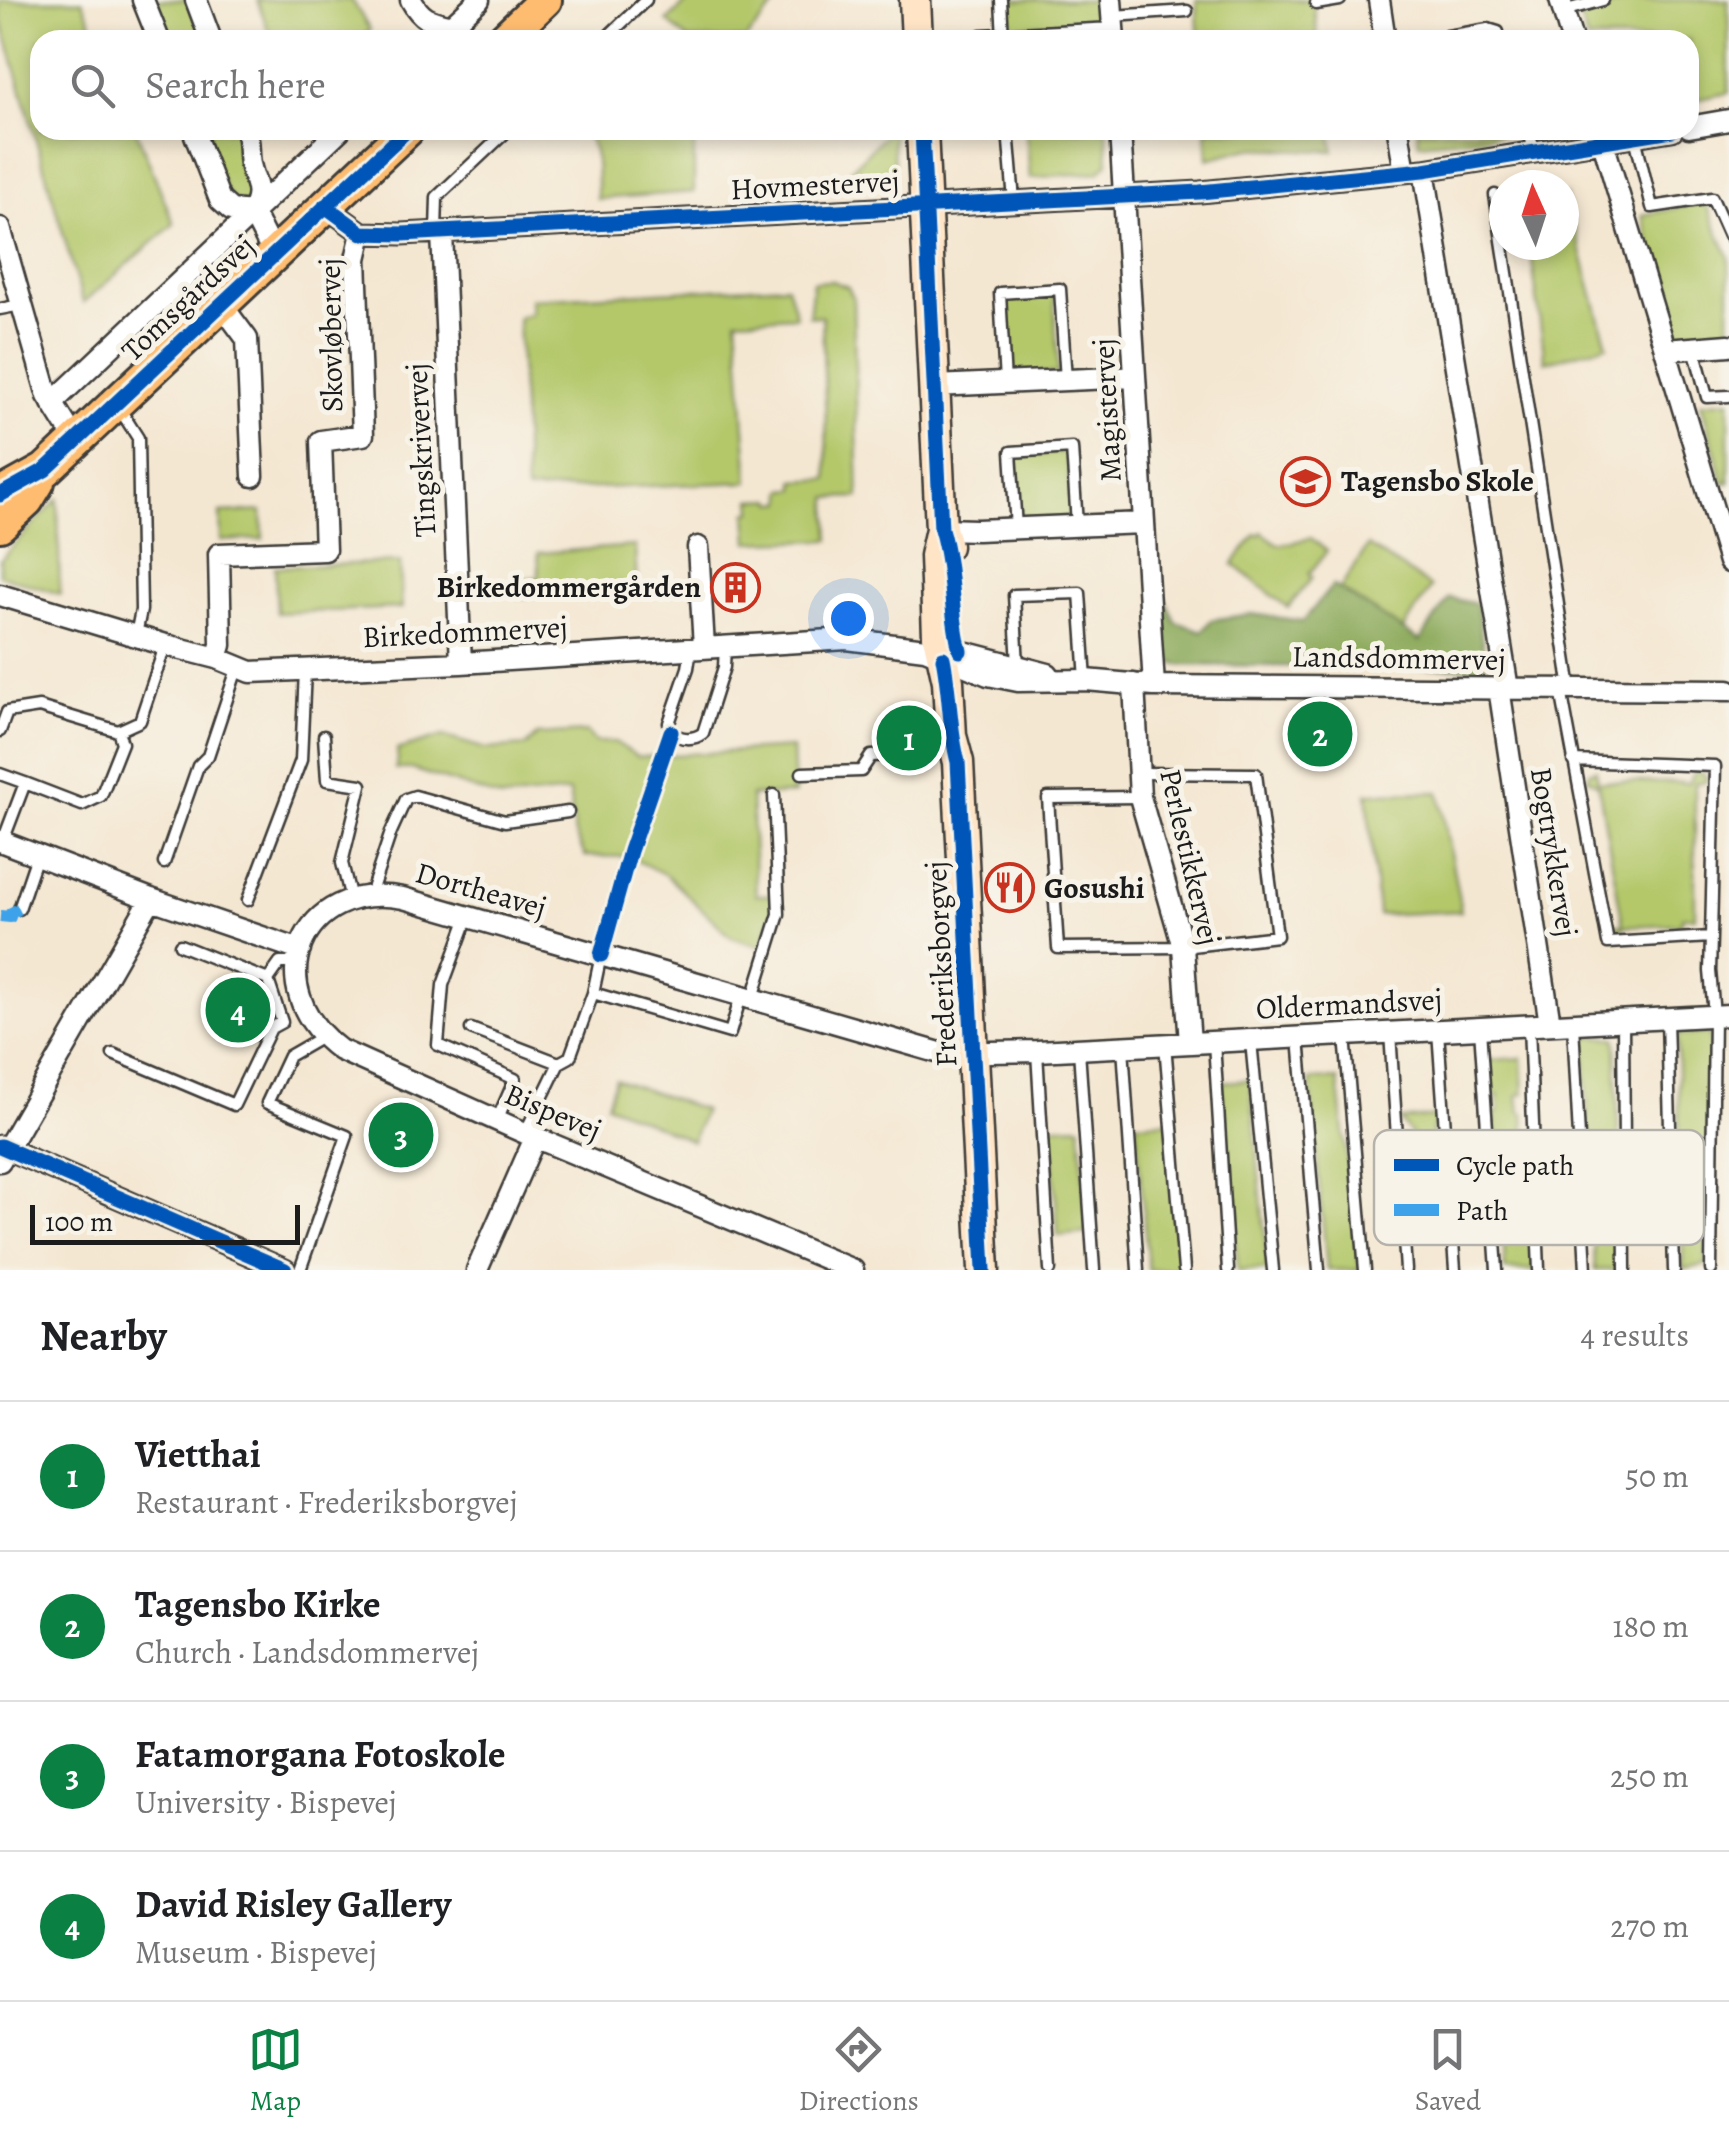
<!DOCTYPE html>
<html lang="en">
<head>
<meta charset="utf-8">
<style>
  :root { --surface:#fff; --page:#f2f2f2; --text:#202124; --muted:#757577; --line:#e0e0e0; --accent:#0b8043 }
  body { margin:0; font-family:Alegreya,serif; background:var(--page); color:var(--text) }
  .compass { position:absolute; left:1489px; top:170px; width:90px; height:90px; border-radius:50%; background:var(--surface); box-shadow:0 5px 15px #0003; rotate:357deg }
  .scale { position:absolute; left:30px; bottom:25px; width:270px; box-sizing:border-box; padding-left:10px; border:5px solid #1c1c1c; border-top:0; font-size:28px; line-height:35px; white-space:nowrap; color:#1c1c1c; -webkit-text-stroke:8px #f7f3e8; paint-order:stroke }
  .you { position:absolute; left:848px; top:618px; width:35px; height:35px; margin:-25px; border:8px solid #fff; border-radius:50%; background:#1a73e8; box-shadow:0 0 0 15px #1a73e833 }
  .badge { display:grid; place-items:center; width:65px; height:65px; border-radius:50%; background:var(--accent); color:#fff; font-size:32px; font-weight:700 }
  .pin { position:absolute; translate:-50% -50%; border:5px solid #fff; box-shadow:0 2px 10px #0006 }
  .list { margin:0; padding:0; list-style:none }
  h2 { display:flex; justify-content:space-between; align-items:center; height:130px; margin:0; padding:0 40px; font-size:42px }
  h2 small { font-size:32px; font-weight:400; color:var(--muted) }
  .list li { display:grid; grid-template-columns:65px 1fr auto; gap:30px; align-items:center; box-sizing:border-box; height:150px; padding:0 40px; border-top:2px solid var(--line) }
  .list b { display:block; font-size:38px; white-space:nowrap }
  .list p { margin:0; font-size:32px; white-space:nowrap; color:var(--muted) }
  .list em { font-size:32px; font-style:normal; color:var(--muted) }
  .icon { flex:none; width:55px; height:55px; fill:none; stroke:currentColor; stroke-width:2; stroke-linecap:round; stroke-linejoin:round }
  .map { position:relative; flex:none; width:1729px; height:1270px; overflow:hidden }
  .search { position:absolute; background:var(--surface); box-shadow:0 5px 15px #0003; left:30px; right:30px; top:30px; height:110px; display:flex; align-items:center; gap:25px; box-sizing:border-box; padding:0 35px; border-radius:30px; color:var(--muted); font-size:38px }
  .sheet { height:730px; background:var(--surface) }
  nav { display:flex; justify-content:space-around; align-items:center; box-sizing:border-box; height:140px; border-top:2px solid var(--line); background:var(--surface); font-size:28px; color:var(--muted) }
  nav a { display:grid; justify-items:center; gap:5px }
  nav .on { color:var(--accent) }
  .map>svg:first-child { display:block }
</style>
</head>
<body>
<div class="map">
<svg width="1729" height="1270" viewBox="0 0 1729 1270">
  <rect width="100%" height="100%" fill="#f7f3e8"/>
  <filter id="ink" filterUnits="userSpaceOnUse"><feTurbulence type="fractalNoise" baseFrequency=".01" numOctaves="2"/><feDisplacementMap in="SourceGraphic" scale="20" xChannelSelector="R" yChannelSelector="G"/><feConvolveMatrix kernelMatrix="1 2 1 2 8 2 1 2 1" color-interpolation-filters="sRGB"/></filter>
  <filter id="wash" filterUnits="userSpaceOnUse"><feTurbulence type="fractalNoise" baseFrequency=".0048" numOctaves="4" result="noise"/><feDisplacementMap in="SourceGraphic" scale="40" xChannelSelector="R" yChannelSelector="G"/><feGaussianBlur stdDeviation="2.25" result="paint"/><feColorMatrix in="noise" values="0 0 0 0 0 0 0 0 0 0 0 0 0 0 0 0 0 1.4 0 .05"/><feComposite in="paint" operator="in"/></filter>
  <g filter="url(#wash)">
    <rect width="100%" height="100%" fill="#f4e7d2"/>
    <path fill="#b4c86b" stroke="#687244" stroke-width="2.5" d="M 0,0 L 82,0 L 99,40 L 40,40 L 40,130 L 136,130 L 174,224 L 83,303 L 0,15 Z
      M 150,0 L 188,0 L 204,40 L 166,40 Z
      M 257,0 L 352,0 L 370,30 L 358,40 L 272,40 Z
      M 689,0 L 780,0 L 745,40 L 688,40 L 667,21 Z
      M 1008,0 L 1095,0 L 1096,21 L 1011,27 Z
      M 1196,0 L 1313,0 L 1318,40 L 1199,40 Z
      M 1635,0 L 1728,0 L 1729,93 L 1689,101 L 1689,40 L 1587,40 L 1579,14 Z
      M 201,130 L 238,130 L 250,193 L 250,206 L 233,200 L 225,190 Z
      M 583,130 L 694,130 L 694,192 L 597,199 C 597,175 599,149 583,130 Z
      M 889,130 L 892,130 L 894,163 L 884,174 L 844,177 Z
      M 1026,130 L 1107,130 L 1108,163 L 1099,172 L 1030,178 Z
      M 1206,130 L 1331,130 L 1334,151 L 1249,148 L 1208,159 Z
      M 1417,130 L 1518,130 L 1519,133 L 1419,143 Z
      M 1565,194 L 1607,345 L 1545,362 L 1530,245 L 1564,245 Z
      M 1705,202 L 1729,257 L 1729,332 L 1676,336 L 1642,215 Z
      M 832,281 L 848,287 L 853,298 L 859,497 L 828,498 L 830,540 L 749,542 L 747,513 L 753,512 L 752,500 L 773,499 L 774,503 L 784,502 L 784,490 L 796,489 L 795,481 L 828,479 L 822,317 L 809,316 L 813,282 Z
      M 787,285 L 796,316 L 737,319 L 749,482 L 526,491 L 518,318 L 531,313 L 531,299 Z
      M 1054,292 L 1058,373 L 1010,375 L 1006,296 Z
      M 1729,400 L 1729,483 L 1724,484 L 1701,403 Z
      M 1067,452 L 1071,518 L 1020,521 L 1015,456 Z
      M 58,499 L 60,594 L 0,575 L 0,560 Z
      M 262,511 L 263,539 L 221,541 L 220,513 Z
      M 1262,532 L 1279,545 L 1311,538 L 1327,551 L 1309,574 L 1312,578 L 1288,608 L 1233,564 L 1256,534 L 1259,535 Z
      M 635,546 L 637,588 L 519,597 L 518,579 L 539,577 L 538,553 Z
      M 1368,546 L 1431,587 L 1403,630 L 1340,589 Z
      M 400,562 L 402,608 L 277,613 L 275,567 Z
      M 587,732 L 595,742 L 615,742 L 638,757 L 792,748 L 794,794 L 751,796 L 756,895 L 773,895 L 774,909 L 762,947 L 731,937 L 666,875 L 629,857 L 585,856 L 575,835 L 569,792 L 503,799 L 412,769 L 395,769 L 398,760 L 397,750 L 443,736 L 486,749 L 526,746 L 537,735 Z
      M 1596,769 L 1598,781 L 1689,783 L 1696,769 L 1707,777 L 1707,781 L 1695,783 L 1695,917 L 1682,917 L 1682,924 L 1624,926 L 1620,939 L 1612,934 L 1608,924 L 1623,925 L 1598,784 L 1587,778 L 1589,772 Z
      M 1439,792 L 1461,911 L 1378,915 L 1367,793 Z
      M 1710,1033 L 1706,1265 L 1683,1269 L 1677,1035 Z
      M 1584,1036 L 1616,1038 L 1621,1270 L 1595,1270 Z
      M 1522,1058 L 1524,1094 L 1518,1095 L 1520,1112 L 1524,1113 L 1534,1270 L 1505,1270 L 1503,1230 L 1509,1229 L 1508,1213 L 1501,1212 L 1494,1113 L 1499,1112 L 1498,1095 L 1492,1095 L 1489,1060 Z
      M 615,1079 L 704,1110 L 692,1141 L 607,1104 Z
      M 1338,1079 L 1360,1270 L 1327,1270 L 1310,1080 Z
      M 1250,1080 L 1268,1269 L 1238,1270 L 1221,1082 Z
      M 1438,1116 L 1431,1132 C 1443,1143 1444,1153 1434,1166 L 1444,1182 L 1436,1200 L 1450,1215 L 1409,1220 L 1420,1203 L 1408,1185 L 1414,1170 C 1409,1156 1401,1150 1411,1135 L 1400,1120 Z
      M 1168,1121 L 1180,1269 L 1148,1270 L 1136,1123 Z
      M 1080,1125 L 1088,1233 L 1058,1236 L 1051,1126 Z"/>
    <path fill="#8fac5f" stroke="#56643e" stroke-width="2.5" d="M 1333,585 L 1420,641 L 1449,598 L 1477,604 L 1485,663 L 1481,668 L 1178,665 L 1163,658 L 1160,589 L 1176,622 L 1202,631 L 1211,620 L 1251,614 L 1303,621 Z"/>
  </g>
  <g filter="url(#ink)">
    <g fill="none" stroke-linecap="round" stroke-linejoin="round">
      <defs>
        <path id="lane" d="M 1001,0 L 1003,39
          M 1316,4 L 1340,0
          M 1563,11 L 1603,0
          M 1113,16 L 1187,11
          M 604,40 L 646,0
          M 1425,40 L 1488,29 L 1498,32 L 1500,40
          M 1008,130 L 1014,201
          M 1528,130 L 1535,152
          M 1635,137 L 1652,207 L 1712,198 L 1729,236
          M 1495,195 L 1571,689
          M 436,232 L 437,197 L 508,130
          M 0,309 L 21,305
          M 1694,348 L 1707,397 L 1729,396
          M 1005,383 L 1000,293 L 1060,289 L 1066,380
          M 119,408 L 138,438 L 141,610 L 136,635
          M 1016,528 L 1011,452 L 1072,448 L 1077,525
          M 691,649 L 688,668 L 669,723 L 671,732 C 681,740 694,740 703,733 L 724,667 L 725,646
          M 1018,665 L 1014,595 L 1080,593 L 1086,680
          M 1561,690 L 1608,943 L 1711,937 L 1710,971 L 1714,1015 L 1711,1270
          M 0,731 L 7,712 L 39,707 L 118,731 L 140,721 L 165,646
          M 324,736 L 327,780 L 361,785 L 342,863 L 351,899
          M 925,754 L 950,752
          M 1573,761 L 1715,766 L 1711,937
          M 802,773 L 861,771 L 871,756 L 894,755
          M 1139,773 L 1256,774 L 1277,936 L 1183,947 L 1058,948 L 1048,798 L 1139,797
          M 0,774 L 25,783 L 3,841
          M 25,783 L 82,805 L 101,796 L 122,743 L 118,731
          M 164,863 L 198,766 L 208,756 L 238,666
          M 370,895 L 391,832 L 406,799 L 415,796 L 505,821 L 568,812
          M 248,900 L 301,760 L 305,670
          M 19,909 L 37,856
          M 468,917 L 443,985 L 438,1045 L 515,1079 L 497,1120
          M 268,980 L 280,963 L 297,963
          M 593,993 L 601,955
          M 753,998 L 779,914 L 774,795
          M 1667,1019 L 1674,1270
          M 1623,1021 L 1625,1270
          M 1573,1024 L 1586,1270
          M 1529,1026 L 1539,1270
          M 471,1029 L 559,1063
          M 1480,1029 L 1497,1270
          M 1438,1031 L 1455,1270
          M 1390,1033 L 1406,1270
          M 1345,1036 L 1365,1270
          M 1299,1038 L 1319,1270
          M 1251,1041 L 1273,1270
          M 1214,1042 L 1228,1270
          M 1165,1044 L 1184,1270
          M 1123,1047 L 1138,1270
          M 1079,1050 L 1094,1270
          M 1037,1052 L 1050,1270
          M 113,1054 L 234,1105 L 271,1028 L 282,1022 L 268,980 L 180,945
          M 525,1133 L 559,1063 L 570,1057 L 593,993 L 730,1033 L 741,996
          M 300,1270 L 347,1136 L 267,1103 L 289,1056 L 322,1037"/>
        <path id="street" d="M 143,0 L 159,40
          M 196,0 L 211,40
          M 411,0 C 422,20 430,21 452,26
          M 1111,0 L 1114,40
          M 1379,0 L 1385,40
          M 1560,0 L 1572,40
          M 436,40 L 479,0
          M 982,40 L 1113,33
          M 1689,127 L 1729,120
          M 193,130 L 220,200 L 231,210 L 252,212
          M 246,130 C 250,142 248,152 250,164 C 255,186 263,190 252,212 L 274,255
          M 1120,130 L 1154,686
          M 1398,130 L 1405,172
          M 1600,132 L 1729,562
          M 1424,170 L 1508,689
          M 325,206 L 362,233 L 402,234 L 1200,192 L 1424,170 L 1672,130
          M 0,228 L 48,396 L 76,441
          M 442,233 L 461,663
          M 221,304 L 247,339 L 253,476
          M 1665,350 L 1729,345
          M 935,386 L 1135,377
          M 52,403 L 340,130
          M 941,529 L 977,530 L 1143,523
          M 698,547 L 704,647
          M 0,595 L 166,645 L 217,658 L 251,672 L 461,663 L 847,639 L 925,649 L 988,675 L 1018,681 L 1086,680 L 1154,686 L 1729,690
          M 960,651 L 1048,674
          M 217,658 L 221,645 L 219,554 L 325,550 L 321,441 L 363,435 L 356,259 L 362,233
          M 1134,684 L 1140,797 L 1183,947 L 1190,1043
          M 1499,688 L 1550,1024
          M 0,841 L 151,899 L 300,950
          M 0,1146 L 285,1270
          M 0,1161 L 151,899
          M 477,1270 L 535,1138
          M 853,1270 L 525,1133 L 340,1050 C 256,988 301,879 403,898 L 940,1053 L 1037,1051 L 1729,1015"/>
        <path id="secondary" d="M 915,0 L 917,40
          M 922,130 L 941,529 L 946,546
          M 941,529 L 935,556 L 938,636 L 948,681 L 951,736 L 958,762 L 984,1270"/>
        <path id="primary" d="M 503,40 L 545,0
          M 0,495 L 45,470 L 407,130
          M 0,525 L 27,500 L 38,482"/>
      </defs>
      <use href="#lane" stroke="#3c3a37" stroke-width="15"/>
      <use href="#street" stroke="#3c3a37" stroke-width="25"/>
      <use href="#secondary" stroke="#3c3a37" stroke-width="35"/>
      <use href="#primary" stroke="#3c3a37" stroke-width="38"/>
      <use href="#lane" stroke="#fff" stroke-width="10"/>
      <use href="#street" stroke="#fff" stroke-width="20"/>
      <use href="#secondary" stroke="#ffe4c6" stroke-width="30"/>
      <use href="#primary" stroke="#febc70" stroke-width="32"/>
      <path stroke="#3da2ea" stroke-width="12" stroke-dasharray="25 12" stroke-linecap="butt" d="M 0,916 L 10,917 L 11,913 L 19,909"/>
      <defs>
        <path id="cycleway" d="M 922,130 L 941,529 C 953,569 950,611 960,651
          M 325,206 L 362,233 L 402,234 L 1200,192 L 1424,170 L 1672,130
          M 0,495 L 45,470 L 407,130
          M 943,658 C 950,692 949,728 958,762 L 984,1270
          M 601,955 L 630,851 L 671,732
          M 0,1146 L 285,1270"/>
      </defs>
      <use href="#cycleway" stroke="#f7f3e8" stroke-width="21"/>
      <use href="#cycleway" stroke="#0057b8" stroke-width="15"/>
    </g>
  </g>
  <defs>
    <symbol id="school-ring" viewBox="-11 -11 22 22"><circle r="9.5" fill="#f7f3e8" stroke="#c8321e" stroke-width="1.5"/><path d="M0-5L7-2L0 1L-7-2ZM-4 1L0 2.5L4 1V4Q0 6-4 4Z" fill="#c8321e"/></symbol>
    <symbol id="building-ring" viewBox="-11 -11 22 22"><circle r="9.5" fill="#f7f3e8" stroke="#c8321e" stroke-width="1.5"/><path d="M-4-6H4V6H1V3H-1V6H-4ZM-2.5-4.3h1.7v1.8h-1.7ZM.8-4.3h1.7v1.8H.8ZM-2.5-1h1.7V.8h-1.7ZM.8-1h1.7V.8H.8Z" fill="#c8321e"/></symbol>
    <symbol id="restaurant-ring" viewBox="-11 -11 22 22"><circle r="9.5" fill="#f7f3e8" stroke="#c8321e" stroke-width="1.5"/><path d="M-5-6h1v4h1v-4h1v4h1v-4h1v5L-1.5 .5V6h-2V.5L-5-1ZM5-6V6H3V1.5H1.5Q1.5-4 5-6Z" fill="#c8321e"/></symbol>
  </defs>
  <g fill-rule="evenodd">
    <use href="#school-ring" x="1278" y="454" width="55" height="55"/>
    <use href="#building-ring" x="708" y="560" width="55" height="55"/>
    <use href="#restaurant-ring" x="982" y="860" width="55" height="55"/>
  </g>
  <g text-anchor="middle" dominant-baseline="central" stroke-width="10" stroke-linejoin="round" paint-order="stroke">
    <g font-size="30" fill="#1c1c1c" stroke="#f7f3e8">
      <text transform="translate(815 185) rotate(-3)">Hovmestervej</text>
      <text transform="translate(188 298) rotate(-43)">Tomsgårdsvej</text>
      <text transform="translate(331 335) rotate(-91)">Skovløbervej</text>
      <text transform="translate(1107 410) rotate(-93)">Magistervej</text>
      <text transform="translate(421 450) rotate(-93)">Tingskrivervej</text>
      <text transform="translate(465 632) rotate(-3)">Birkedommervej</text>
      <text transform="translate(1399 658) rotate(1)">Landsdommervej</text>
      <text transform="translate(1554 852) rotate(81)">Bogtrykkervej</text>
      <text transform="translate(1190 857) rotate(77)">Perlestikkervej</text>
      <text transform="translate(481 890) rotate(16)">Dortheavej</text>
      <text transform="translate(941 964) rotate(-93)">Frederiksborgvej</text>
      <text transform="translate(1349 1004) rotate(-3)">Oldermandsvej</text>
      <text transform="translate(553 1112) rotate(23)">Bispevej</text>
    </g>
    <g font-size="30" font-weight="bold" fill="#1c1c1c" stroke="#f7f3e8" text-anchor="start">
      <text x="1341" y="481">Tagensbo Skole</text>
      <text x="701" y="587" text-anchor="end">Birkedommergården</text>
      <text x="1044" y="888">Gosushi</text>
    </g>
  </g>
  <rect x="1374" y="1130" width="330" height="115" rx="15" fill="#f7f3e8" stroke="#b5b2ab" stroke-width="2.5"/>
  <rect x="1394" y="1159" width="45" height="12" fill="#0057b8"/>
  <rect x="1394" y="1204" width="45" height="12" fill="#3da2ea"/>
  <g font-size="28" fill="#1c1c1c">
    <text x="1456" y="1175">Cycle path</text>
    <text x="1456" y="1220">Path</text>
  </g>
</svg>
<svg class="compass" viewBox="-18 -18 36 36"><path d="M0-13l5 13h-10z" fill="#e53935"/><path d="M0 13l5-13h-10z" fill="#757577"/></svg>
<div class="scale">100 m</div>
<div class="you"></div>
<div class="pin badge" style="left:909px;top:738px">1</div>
<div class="pin badge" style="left:1320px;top:734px">2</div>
<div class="pin badge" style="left:401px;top:1135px">3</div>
<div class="pin badge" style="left:238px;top:1010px">4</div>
<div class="search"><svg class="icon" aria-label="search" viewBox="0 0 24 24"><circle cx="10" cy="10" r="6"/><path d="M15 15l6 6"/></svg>Search here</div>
</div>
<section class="sheet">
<h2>Nearby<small>4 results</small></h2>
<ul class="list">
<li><span class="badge">1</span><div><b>Vietthai</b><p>Restaurant · Frederiksborgvej</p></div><em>50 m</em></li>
<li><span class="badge">2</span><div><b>Tagensbo Kirke</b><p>Church · Landsdommervej</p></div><em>180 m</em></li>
<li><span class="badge">3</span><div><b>Fatamorgana Fotoskole</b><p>University · Bispevej</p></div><em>250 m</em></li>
<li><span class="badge">4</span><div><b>David Risley Gallery</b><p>Museum · Bispevej</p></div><em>270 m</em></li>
</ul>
</section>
<nav>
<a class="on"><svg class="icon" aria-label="map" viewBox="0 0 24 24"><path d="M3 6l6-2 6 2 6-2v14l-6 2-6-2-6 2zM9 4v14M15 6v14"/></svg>Map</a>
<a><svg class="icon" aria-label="directions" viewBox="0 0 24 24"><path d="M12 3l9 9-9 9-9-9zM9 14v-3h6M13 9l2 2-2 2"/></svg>Directions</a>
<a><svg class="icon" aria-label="saved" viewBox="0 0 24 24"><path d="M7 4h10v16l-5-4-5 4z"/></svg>Saved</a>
</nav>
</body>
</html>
